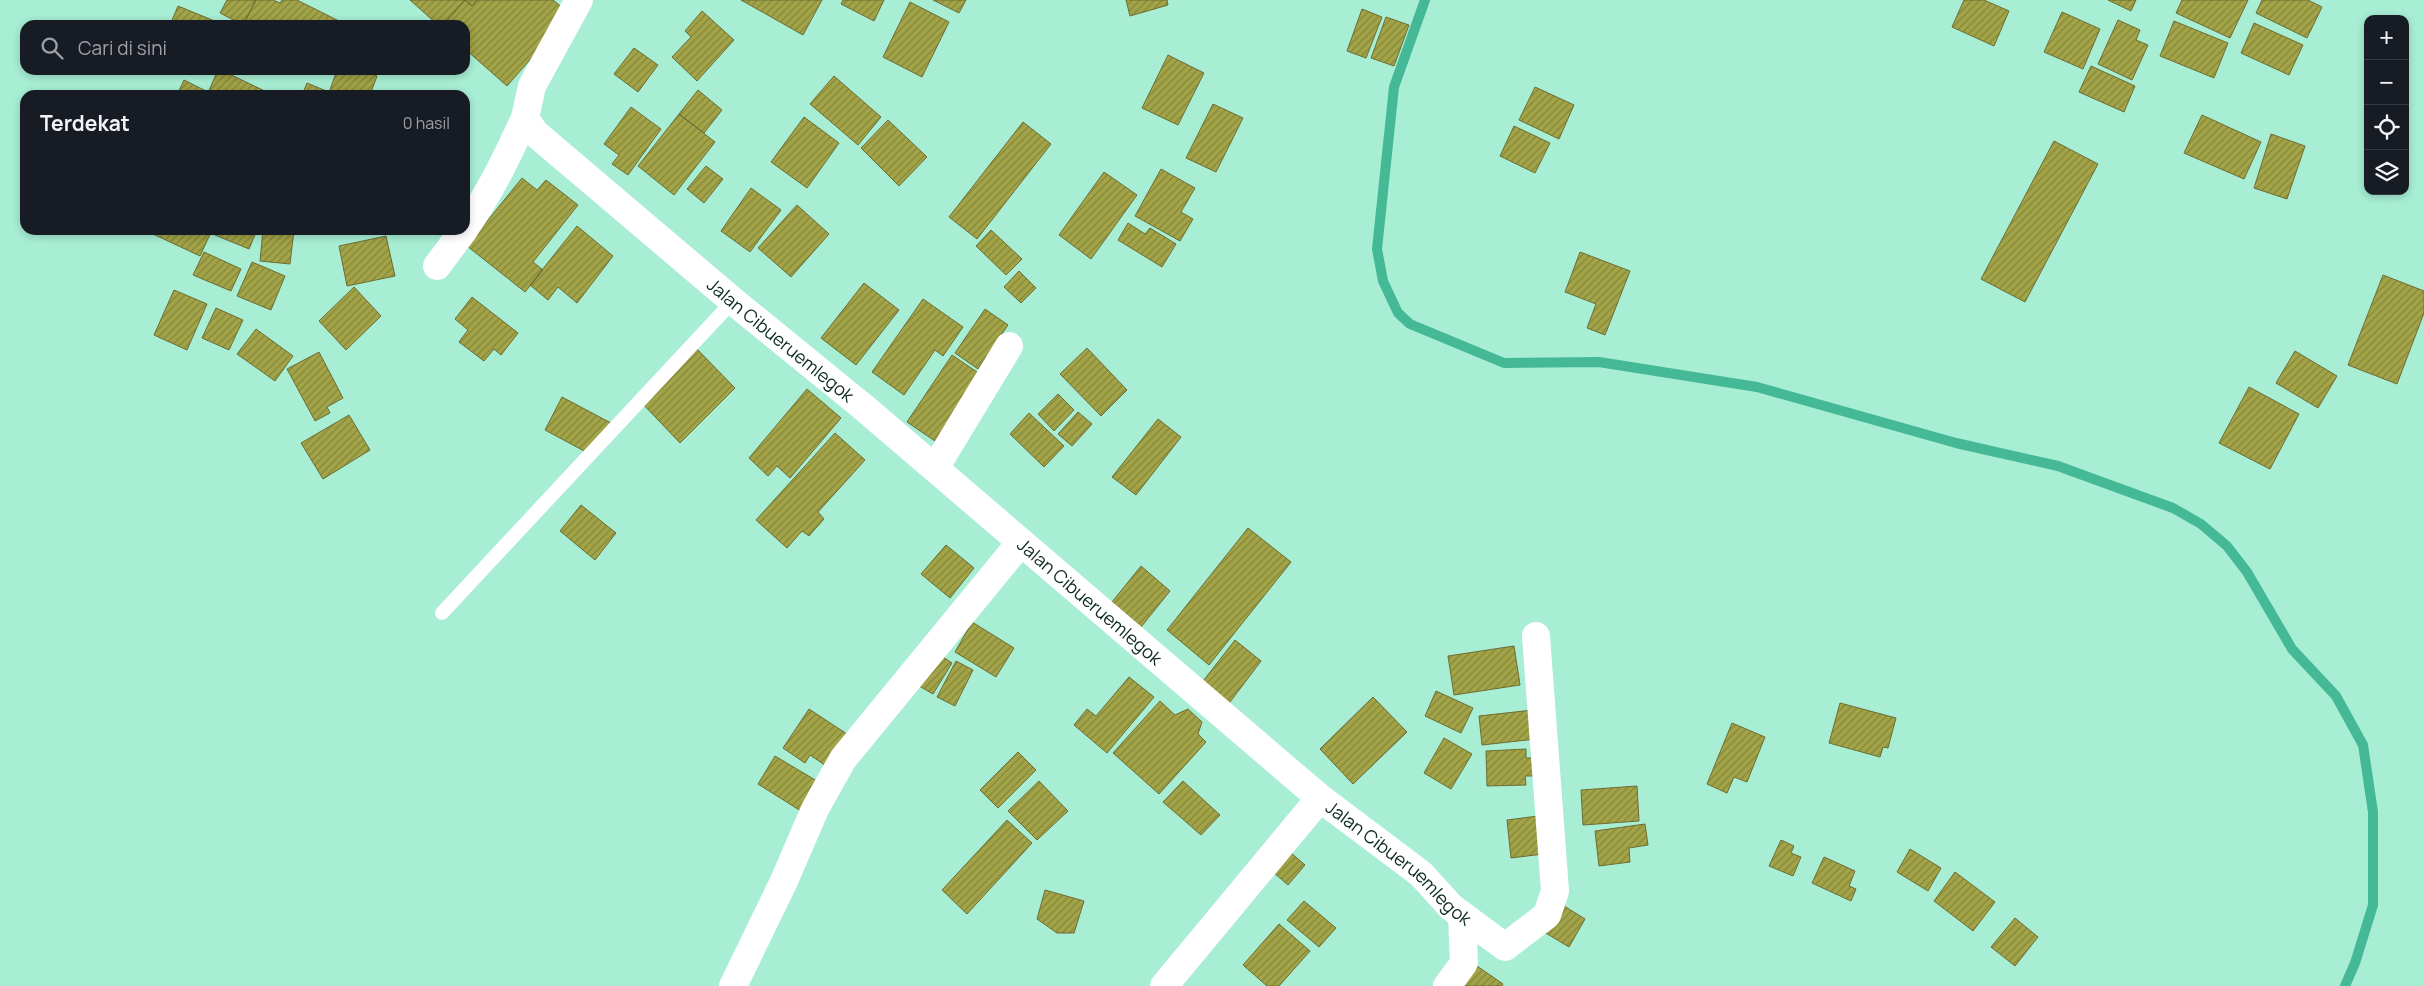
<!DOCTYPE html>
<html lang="id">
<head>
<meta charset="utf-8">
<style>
  :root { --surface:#171b24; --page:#242831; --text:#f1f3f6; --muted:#9ea1a6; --line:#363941 }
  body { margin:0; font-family:Manrope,sans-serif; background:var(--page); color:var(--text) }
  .controls { position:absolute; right:15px; top:15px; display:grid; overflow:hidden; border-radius:10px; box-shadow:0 2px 8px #0003 }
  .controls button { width:45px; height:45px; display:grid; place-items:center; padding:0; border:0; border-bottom:1px solid var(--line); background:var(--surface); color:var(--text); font:25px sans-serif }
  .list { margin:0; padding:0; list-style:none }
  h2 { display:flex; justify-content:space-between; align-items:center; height:65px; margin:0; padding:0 20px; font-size:21px }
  h2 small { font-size:16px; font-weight:400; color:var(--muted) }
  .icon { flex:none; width:28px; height:28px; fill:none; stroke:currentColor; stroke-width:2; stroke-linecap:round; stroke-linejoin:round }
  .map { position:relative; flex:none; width:2424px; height:986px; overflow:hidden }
  .search { position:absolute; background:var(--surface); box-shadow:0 2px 8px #0003; left:20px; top:20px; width:450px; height:55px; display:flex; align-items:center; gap:12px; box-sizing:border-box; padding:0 18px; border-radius:15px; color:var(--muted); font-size:19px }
  .panel { position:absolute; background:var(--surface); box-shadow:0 2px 8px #0003; left:20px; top:90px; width:450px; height:145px; border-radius:15px }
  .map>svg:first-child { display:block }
</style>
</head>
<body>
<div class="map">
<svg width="2424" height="986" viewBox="0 0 2424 986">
  <defs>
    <pattern id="building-hatch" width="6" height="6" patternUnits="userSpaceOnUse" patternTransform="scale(1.25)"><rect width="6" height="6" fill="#a3a447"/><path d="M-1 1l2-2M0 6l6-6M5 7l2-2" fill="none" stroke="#83863b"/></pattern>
  </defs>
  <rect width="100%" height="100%" fill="#a7eed4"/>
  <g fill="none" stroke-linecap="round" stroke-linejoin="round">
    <path stroke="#45b996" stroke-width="10" d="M 1425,0 L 1394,87 L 1377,249 L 1383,281 L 1398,313 L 1410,324 L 1504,363 L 1599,362 L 1757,387 L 1956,443 L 2058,466 L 2173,508 L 2201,524 L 2227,546 L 2247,572 L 2292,649 L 2336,696 L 2363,745 L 2373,812 L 2373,905 L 2355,963 L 2345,986"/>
  </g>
  <path fill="url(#building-hatch)" stroke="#6c6d33" d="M 227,0 L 256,0 L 243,25 L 220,13 Z
    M 256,0 L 273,0 L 280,3 L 282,0 L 297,0 L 339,21 L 337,25 L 243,25 Z
    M 410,0 L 465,0 L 443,25 L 438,25 Z
    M 465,0 L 477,0 L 472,6 Z
    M 465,0 L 472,6 L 477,0 L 553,0 L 570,14 L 507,86 L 465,49 L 465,25 L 443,25 Z
    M 741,0 L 822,0 L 803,35 Z
    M 843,0 L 884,0 L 874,21 L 841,4 Z
    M 933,0 L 966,0 L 959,13 Z
    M 1126,0 L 1167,0 L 1168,5 L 1130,16 Z
    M 1964,0 L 1984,0 L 2009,11 L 1994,46 L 1952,27 Z
    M 2108,0 L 2136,0 L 2131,11 Z
    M 2182,0 L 2248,0 L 2230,38 L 2176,13 Z
    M 2262,0 L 2308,0 L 2322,7 L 2307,38 L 2256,13 Z
    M 910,2 L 949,22 L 922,77 L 883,57 Z
    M 178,6 L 222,24 L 222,25 L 170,25 Z
    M 1362,9 L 1382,17 L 1366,58 L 1347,51 Z
    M 702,11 L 734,40 L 697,81 L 672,57 L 691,37 L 685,31 Z
    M 2062,12 L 2100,29 L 2083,69 L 2044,52 Z
    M 1386,17 L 1409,25 L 1394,66 L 1371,58 Z
    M 2118,20 L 2140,30 L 2136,40 L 2148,45 L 2132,80 L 2098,64 Z
    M 2174,21 L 2228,43 L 2214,78 L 2160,56 Z
    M 2254,23 L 2303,45 L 2289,75 L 2241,53 Z
    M 634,48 L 658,65 L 638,92 L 614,74 Z
    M 1168,55 L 1204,73 L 1178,125 L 1142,108 Z
    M 2091,66 L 2135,86 L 2124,112 L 2079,92 Z
    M 218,70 L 221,70 L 273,95 L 207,95 Z
    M 337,70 L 361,70 L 377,76 L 370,95 L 343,95 L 330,90 Z
    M 834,76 L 881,117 L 858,145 L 810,104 Z
    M 184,80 L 208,92 L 207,95 L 177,95 Z
    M 307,83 L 336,95 L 302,95 Z
    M 1535,87 L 1574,105 L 1559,139 L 1519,120 Z
    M 698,90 L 722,110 L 704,133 L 679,114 Z
    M 1213,104 L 1243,118 L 1216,172 L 1186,158 Z
    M 631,107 L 661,129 L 628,175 L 612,164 L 619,155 L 604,144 Z
    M 679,114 L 715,142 L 674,195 L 638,166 Z
    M 2202,115 L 2261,142 L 2244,179 L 2184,153 Z
    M 804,117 L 839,143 L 807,188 L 771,162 Z
    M 888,120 L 927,157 L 899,186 L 861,148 Z
    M 1023,122 L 1051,144 L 977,239 L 949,217 Z
    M 1514,126 L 1550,143 L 1535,173 L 1500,156 Z
    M 2271,134 L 2305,146 L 2287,199 L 2254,188 Z
    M 2054,141 L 2098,164 L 2025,302 L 1981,279 Z
    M 706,166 L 723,179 L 704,203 L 687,189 Z
    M 1161,169 L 1195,188 L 1181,212 L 1193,219 L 1180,241 L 1135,216 Z
    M 1104,172 L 1137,195 L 1091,259 L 1059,235 Z
    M 522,178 L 537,190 L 546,180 L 578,205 L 533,262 L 543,270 L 525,292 L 467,246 Z
    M 751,188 L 781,210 L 750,252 L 721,231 Z
    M 797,205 L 829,234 L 791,277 L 758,248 Z
    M 1128,223 L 1145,234 L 1150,228 L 1176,244 L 1162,267 L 1118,240 Z
    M 577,226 L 613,256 L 577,303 L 558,287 L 548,300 L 530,285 Z
    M 155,230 L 212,230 L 200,256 L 153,234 Z
    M 217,230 L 257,230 L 249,249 L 215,235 Z
    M 263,230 L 294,230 L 290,264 L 260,261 Z
    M 991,230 L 1022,259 L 1006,275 L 976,246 Z
    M 386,236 L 395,276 L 347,286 L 339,246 Z
    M 204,252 L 241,269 L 231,291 L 193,275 Z
    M 1580,252 L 1630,271 L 1605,335 L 1587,328 L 1596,304 L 1565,292 Z
    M 252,262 L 285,276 L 271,310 L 237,296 Z
    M 1019,271 L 1036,288 L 1021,303 L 1004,287 Z
    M 2383,275 L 2424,291 L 2424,313 L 2397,384 L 2348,365 Z
    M 864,283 L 899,310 L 856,365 L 821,338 Z
    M 354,287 L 381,316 L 346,350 L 319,321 Z
    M 174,290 L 207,304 L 187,350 L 154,335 Z
    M 472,297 L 518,333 L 501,355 L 494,349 L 484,361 L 459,342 L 468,330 L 455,319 Z
    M 923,299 L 963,327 L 943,356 L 935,350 L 904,395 L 872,372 Z
    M 216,308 L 243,320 L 229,350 L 202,338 Z
    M 985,309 L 1008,325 L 978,369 L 955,353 Z
    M 256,329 L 293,356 L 275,381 L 237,354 Z
    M 695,347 L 735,388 L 680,443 L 640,401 Z
    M 1087,348 L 1127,390 L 1101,416 L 1060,374 Z
    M 2295,351 L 2337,376 L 2318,408 L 2276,383 Z
    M 319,352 L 343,398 L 327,407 L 330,413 L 315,421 L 287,369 Z
    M 952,355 L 980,374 L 935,441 L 907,422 Z
    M 2249,387 L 2299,414 L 2270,469 L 2219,443 Z
    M 807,389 L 841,418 L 790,478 L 777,466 L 768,476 L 749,458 Z
    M 1058,394 L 1074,410 L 1054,431 L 1038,414 Z
    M 562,397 L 611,423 L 586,452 L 545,430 Z
    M 1078,412 L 1092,424 L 1072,446 L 1058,434 Z
    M 1029,413 L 1064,446 L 1044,467 L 1010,434 Z
    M 349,415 L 370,450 L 323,479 L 301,443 Z
    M 1158,419 L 1181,437 L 1136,495 L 1112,477 Z
    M 835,433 L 865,460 L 818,512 L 824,519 L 809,536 L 802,531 L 787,548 L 756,520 Z
    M 581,505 L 616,533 L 595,560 L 560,531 Z
    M 1248,528 L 1291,562 L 1209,665 L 1167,630 Z
    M 946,545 L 974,568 L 950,598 L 921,574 Z
    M 1141,566 L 1170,591 L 1141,627 L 1112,602 Z
    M 972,622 L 1014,648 L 996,677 L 955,652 Z
    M 1235,640 L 1261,661 L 1227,706 L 1200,685 Z
    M 1514,646 L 1520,685 L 1454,695 L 1448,656 Z
    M 934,651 L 952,663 L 933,694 L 914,683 Z
    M 956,661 L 973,670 L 955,706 L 937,697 Z
    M 1129,677 L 1154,697 L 1107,753 L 1074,725 L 1087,709 L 1096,716 Z
    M 1436,691 L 1473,708 L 1461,733 L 1425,716 Z
    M 1373,697 L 1407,732 L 1353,784 L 1320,749 Z
    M 1160,701 L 1175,715 L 1188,709 L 1202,722 L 1198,734 L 1206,742 L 1159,794 L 1113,753 Z
    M 1840,703 L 1896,718 L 1888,748 L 1883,747 L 1880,757 L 1829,743 Z
    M 809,709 L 853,738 L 832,770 L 810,755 L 805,763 L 783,748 Z
    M 1542,709 L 1545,738 L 1482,745 L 1479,716 Z
    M 1732,723 L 1765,737 L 1747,782 L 1734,777 L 1727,793 L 1707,784 Z
    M 1444,738 L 1472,754 L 1451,789 L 1424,773 Z
    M 1526,749 L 1526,758 L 1536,758 L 1537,776 L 1525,776 L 1526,785 L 1487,786 L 1486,751 Z
    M 1018,752 L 1036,770 L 998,808 L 980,790 Z
    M 775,756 L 822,784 L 804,813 L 758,784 Z
    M 1039,781 L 1068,811 L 1037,840 L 1008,811 Z
    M 1183,781 L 1220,815 L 1201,835 L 1163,802 Z
    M 1637,786 L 1639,821 L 1583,825 L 1581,790 Z
    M 1546,815 L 1551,853 L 1511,858 L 1507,820 Z
    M 1007,820 L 1032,843 L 967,914 L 942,890 Z
    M 1645,824 L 1648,845 L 1629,848 L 1630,862 L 1599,866 L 1595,831 Z
    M 1781,840 L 1794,846 L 1791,853 L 1801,857 L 1793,876 L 1769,866 Z
    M 1910,849 L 1941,868 L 1928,891 L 1897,872 Z
    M 1290,852 L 1305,865 L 1288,885 L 1273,872 Z
    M 1824,857 L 1855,871 L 1849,886 L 1856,889 L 1851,901 L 1812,883 Z
    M 1955,872 L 1995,902 L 1973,931 L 1934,901 Z
    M 1045,890 L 1084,901 L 1074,933 L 1057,933 L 1037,919 Z
    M 1304,901 L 1336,928 L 1319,947 L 1287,920 Z
    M 1556,901 L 1585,919 L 1569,947 L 1539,929 Z
    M 2015,918 L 2038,937 L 2015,966 L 1991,947 Z
    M 1279,924 L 1310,951 L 1279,986 L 1267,986 L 1243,965 Z
    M 1477,966 L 1503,984 L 1502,986 L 1463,986 Z"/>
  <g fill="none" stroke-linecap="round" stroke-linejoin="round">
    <path stroke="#fff" stroke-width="14" d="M 442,613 L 733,301"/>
    <g stroke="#fff" stroke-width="28">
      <path id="s1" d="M 579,0 L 532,86 L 525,118 L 535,133 L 733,301 L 862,406 L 1320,798 L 1421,874 L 1451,907 L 1505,947 L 1547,915 L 1555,891 L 1536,636"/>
      <path d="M 465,228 C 490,193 507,157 525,118"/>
      <path d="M 437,266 L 464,230"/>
      <path d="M 935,468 L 1009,346"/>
      <path d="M 733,986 L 784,881 L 815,809 L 843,759 L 1021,542"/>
      <path d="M 1164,986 L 1320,798"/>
      <path d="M 1447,986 L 1464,963 L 1462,915"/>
    </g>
  </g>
  <g text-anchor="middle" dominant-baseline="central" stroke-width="4" stroke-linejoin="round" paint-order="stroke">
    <g font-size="18" fill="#0e2b22" stroke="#f8fffc">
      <text stroke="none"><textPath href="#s1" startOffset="470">Jalan Cibueruemlegok</textPath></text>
      <text stroke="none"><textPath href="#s1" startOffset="875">Jalan Cibueruemlegok</textPath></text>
      <text stroke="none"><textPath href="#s1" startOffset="1280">Jalan Cibueruemlegok</textPath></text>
    </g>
  </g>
</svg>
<div class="controls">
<button>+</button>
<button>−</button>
<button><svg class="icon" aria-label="locate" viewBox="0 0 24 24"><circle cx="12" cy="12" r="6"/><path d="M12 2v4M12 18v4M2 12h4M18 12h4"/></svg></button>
<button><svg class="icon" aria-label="layers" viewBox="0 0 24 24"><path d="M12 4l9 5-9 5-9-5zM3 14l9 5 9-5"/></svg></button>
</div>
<div class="search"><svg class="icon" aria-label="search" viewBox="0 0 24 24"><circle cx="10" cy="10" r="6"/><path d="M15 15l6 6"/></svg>Cari di sini</div>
<section class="panel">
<h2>Terdekat<small>0 hasil</small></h2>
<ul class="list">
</ul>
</section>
</div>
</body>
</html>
